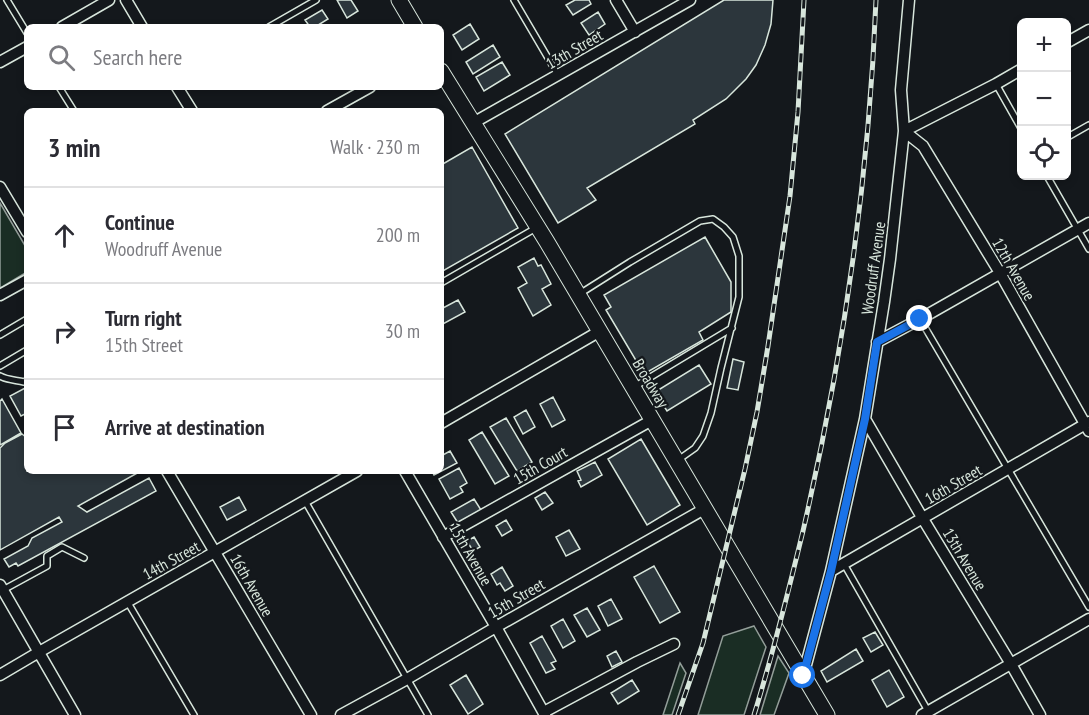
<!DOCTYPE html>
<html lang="en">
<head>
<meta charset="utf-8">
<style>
  :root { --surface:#fff; --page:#f7f7f7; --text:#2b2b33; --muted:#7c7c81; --line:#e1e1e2 }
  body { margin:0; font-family:"PT Sans Narrow",sans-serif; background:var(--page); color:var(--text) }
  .controls { position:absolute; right:18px; top:18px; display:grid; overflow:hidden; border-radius:9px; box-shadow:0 3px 9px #0003 }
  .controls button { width:54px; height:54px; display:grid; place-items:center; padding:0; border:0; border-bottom:2px solid var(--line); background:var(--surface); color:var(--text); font:30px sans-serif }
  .stop { position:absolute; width:18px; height:18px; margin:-14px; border:4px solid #1a73e8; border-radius:50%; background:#fff }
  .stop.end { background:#1a73e8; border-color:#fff; box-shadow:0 2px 6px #0008 }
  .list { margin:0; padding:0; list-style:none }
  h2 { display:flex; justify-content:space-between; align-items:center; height:78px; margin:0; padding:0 24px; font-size:26px }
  h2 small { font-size:20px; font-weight:400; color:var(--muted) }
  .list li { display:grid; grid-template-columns:39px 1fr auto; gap:18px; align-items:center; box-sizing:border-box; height:96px; padding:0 24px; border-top:2px solid var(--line) }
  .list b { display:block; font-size:22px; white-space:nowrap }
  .list p { margin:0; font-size:20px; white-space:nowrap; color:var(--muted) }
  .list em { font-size:20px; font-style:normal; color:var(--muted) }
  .icon { flex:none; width:33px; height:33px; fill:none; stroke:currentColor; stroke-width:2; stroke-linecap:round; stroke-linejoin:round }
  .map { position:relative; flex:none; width:1089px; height:715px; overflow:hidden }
  .search { position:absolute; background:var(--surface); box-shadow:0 3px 9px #0003; left:24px; top:24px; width:420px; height:66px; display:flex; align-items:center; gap:15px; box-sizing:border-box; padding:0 21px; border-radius:9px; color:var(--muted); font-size:22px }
  .panel { position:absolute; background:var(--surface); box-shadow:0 3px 9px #0003; left:24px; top:108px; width:420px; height:366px; border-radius:9px }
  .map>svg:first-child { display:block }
</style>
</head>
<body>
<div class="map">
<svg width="1089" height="715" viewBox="0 0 1089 715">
  <rect width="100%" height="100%" fill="#14181c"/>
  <path fill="#1a2d24" stroke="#939e99" stroke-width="1.5" d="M 0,203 L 27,249 L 27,272 L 0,288 Z
    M 754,626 L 766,647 L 744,715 L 698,715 L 723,636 Z
    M 778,656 L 789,673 L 774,715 L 760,715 Z
    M 680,663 L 686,673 L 672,715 L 663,715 Z"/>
  <path fill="#2c363c" stroke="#d8e6dc" stroke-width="1.5" d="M 337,0 L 351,0 L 358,11 L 347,18 Z
    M 575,0 L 589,0 L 591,4 L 573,15 L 566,5 Z
    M 724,0 L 773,0 L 771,24 L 765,45 L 756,65 L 746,79 L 726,99 L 693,120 L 695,124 L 587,188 L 596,200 L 558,223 L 505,134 Z
    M 322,10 L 328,19 L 315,27 L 310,27 L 305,20 Z
    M 598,12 L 605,24 L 589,35 L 581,23 Z
    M 470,24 L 479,39 L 462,50 L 453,35 Z
    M 493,45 L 500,57 L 473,74 L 466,62 Z
    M 502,62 L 510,75 L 484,91 L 476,77 Z
    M 472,147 L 518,228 L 441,272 L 441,165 Z
    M 705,237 L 731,282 L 731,312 L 699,332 L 703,340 L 644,374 L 606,310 L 611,307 L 604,295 Z
    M 534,258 L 538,266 L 541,265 L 551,284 L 542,289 L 551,305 L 533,316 L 518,288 L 527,283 L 518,267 Z
    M 458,300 L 465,312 L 441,325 L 441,309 Z
    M 733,359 L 744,362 L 738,390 L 727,388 Z
    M 699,365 L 711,384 L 667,411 L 655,392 Z
    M 27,387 L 27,413 L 21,416 L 10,396 Z
    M 553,397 L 565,420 L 552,427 L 540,404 Z
    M 2,399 L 21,433 L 0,445 L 0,401 Z
    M 526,410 L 535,427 L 523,434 L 514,417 Z
    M 506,418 L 532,462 L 517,471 L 490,427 Z
    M 482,432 L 509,476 L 495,484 L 469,440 Z
    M 22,434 L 27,438 L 27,471 L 141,471 L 78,506 L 87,512 L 149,478 L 156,491 L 18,566 L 16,563 L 9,567 L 4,559 L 28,546 L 32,538 L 62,522 L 59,517 L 0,550 L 0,448 L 5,443 Z
    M 641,439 L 680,505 L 647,525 L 608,459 Z
    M 450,451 L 457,463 L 434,475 L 432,471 L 441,471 L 441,456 Z
    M 595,462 L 602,475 L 581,487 L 578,481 L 581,480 L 577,471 Z
    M 459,468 L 467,483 L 460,487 L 463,492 L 450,499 L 439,479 Z
    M 545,492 L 553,503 L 542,510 L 535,498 Z
    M 239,497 L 246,510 L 227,520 L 220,507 Z
    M 474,499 L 481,510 L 458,523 L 451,512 Z
    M 506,520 L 512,530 L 502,536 L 496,526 Z
    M 569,530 L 580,549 L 566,556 L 556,537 Z
    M 474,537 L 480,547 L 473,551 L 467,541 Z
    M 654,566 L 680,612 L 660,623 L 634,577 Z
    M 502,567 L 513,586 L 505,591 L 500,583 L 497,585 L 491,574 Z
    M 611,599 L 622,619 L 608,626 L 598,606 Z
    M 587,608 L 600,630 L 587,637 L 574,615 Z
    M 563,619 L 575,641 L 563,648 L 551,626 Z
    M 875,632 L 883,645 L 871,652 L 863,638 Z
    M 542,636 L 556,661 L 551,663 L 555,669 L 546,673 L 530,643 Z
    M 856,649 L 863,661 L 827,682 L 821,671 Z
    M 616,651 L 622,662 L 612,667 L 607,656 Z
    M 889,670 L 904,697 L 887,707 L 872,680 Z
    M 466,675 L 483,704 L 468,714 L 450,685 Z
    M 632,680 L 639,691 L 618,704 L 611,693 Z"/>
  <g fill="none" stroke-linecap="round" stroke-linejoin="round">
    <defs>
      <path id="lane" d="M 7,0 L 27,33
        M 514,0 L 558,75
        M 269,27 L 316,0
        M 996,84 L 1022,130
        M 59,87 L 74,111
        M 1066,138 L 1089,125
        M 1047,176 L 1089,249
        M 441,283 L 536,228
        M 581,293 L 630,262 L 700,221 L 713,219 L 724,227 L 733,237 L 739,256 L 739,297 L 721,368 L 711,413 L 703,436 L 695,448 L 678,460
        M 920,319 L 1089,607
        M 0,335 L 27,319
        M 0,366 L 27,350
        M 0,376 C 7,380 16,380 24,382 L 27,380
        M 634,387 L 732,328
        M 305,501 L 428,715
        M 844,564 L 928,711
        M 3,590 L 47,566 L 47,556 L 62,547 L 84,558
        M 127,601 L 194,715"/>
      <path id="street" d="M 126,0 L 142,27
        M 616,0 L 635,32
        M 62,27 L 109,0
        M 1066,43 L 1089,30
        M 0,62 L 27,47
        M 1022,69 L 996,84 L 904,131 L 923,146 L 1000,273 L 1089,431
        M 177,87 L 192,111
        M 327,111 L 370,87
        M 473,123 L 690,0
        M 0,187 L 27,232
        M 0,295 L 27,280
        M 877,342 L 920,319 L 1089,223
        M 865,419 L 923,519 L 1011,664 L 1040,715
        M 441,423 L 600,331
        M 167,471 L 311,715
        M 405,471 L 496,627 L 545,715
        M 443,537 L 652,420
        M 831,571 L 1089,422
        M 0,585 L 75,715
        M 0,675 L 39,652 L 357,471
        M 803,676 L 831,571 L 865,419 L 884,302 L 890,259 L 904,131 L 901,90 L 909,0
        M 544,712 L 637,662 L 674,644
        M 341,715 L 407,679 L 496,627 L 706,508
        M 922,715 L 1089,619"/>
      <path id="secondary" d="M 399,0 L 415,27
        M 441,71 L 547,242 L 827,715"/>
    </defs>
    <use href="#lane" stroke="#d8e6dc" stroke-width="8"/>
    <use href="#street" stroke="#d8e6dc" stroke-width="13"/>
    <use href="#secondary" stroke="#d8e6dc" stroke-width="17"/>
    <use href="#lane" stroke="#14181c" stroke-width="5"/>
    <use href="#street" stroke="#14181c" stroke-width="10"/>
    <use href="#secondary" stroke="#14181c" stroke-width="15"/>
    <defs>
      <path id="rail" d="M 678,715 L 703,643 L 745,469 L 757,412 L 768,346 L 790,196 L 798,112 L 804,0
        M 754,715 C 773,654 788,593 803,531 C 843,357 869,178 876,0"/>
    </defs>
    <use href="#rail" stroke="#d8e6dc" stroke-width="5"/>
    <use href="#rail" stroke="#14181c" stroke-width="3" stroke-dasharray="9" stroke-linecap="butt"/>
  </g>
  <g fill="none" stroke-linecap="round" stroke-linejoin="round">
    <path stroke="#1a73e8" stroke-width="8" d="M 803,676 L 831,571 L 865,419 L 877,342 L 920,319"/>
  </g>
  <g text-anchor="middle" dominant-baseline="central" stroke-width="4.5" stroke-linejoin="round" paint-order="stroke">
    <g font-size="16" fill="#d8e6dc" stroke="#14181c">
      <text transform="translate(574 49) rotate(-30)">13th Street</text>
      <text transform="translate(873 268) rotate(-82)">Woodruff Avenue</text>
      <text transform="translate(1014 269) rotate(60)">12th Avenue</text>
      <text transform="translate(651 383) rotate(59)">Broadway</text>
      <text transform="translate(540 465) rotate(-30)">15th Court</text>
      <text transform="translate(953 484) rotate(-30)">16th Street</text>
      <text transform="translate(471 554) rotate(60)">15th Avenue</text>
      <text transform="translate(965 559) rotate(59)">13th Avenue</text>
      <text transform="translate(171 560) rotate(-29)">14th Street</text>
      <text transform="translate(252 585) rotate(60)">16th Avenue</text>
      <text transform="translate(516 598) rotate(-30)">15th Street</text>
    </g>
  </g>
</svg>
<div class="controls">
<button>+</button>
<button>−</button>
<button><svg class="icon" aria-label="locate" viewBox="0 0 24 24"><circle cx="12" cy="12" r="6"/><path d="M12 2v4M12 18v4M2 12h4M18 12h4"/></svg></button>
</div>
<div class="stop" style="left:803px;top:676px"></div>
<div class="stop end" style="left:920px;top:319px"></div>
<div class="search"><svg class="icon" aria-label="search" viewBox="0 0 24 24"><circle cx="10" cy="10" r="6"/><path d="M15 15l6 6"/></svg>Search here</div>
<section class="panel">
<h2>3 min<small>Walk · 230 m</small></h2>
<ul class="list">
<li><svg class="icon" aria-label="ahead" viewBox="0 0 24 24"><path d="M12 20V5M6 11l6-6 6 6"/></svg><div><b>Continue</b><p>Woodruff Avenue</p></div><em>200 m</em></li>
<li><svg class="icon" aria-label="right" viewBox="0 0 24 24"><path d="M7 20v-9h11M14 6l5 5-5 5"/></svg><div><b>Turn right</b><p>15th Street</p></div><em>30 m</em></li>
<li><svg class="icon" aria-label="arrive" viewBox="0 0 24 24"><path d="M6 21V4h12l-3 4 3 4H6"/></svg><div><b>Arrive at destination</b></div></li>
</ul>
</section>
</div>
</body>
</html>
